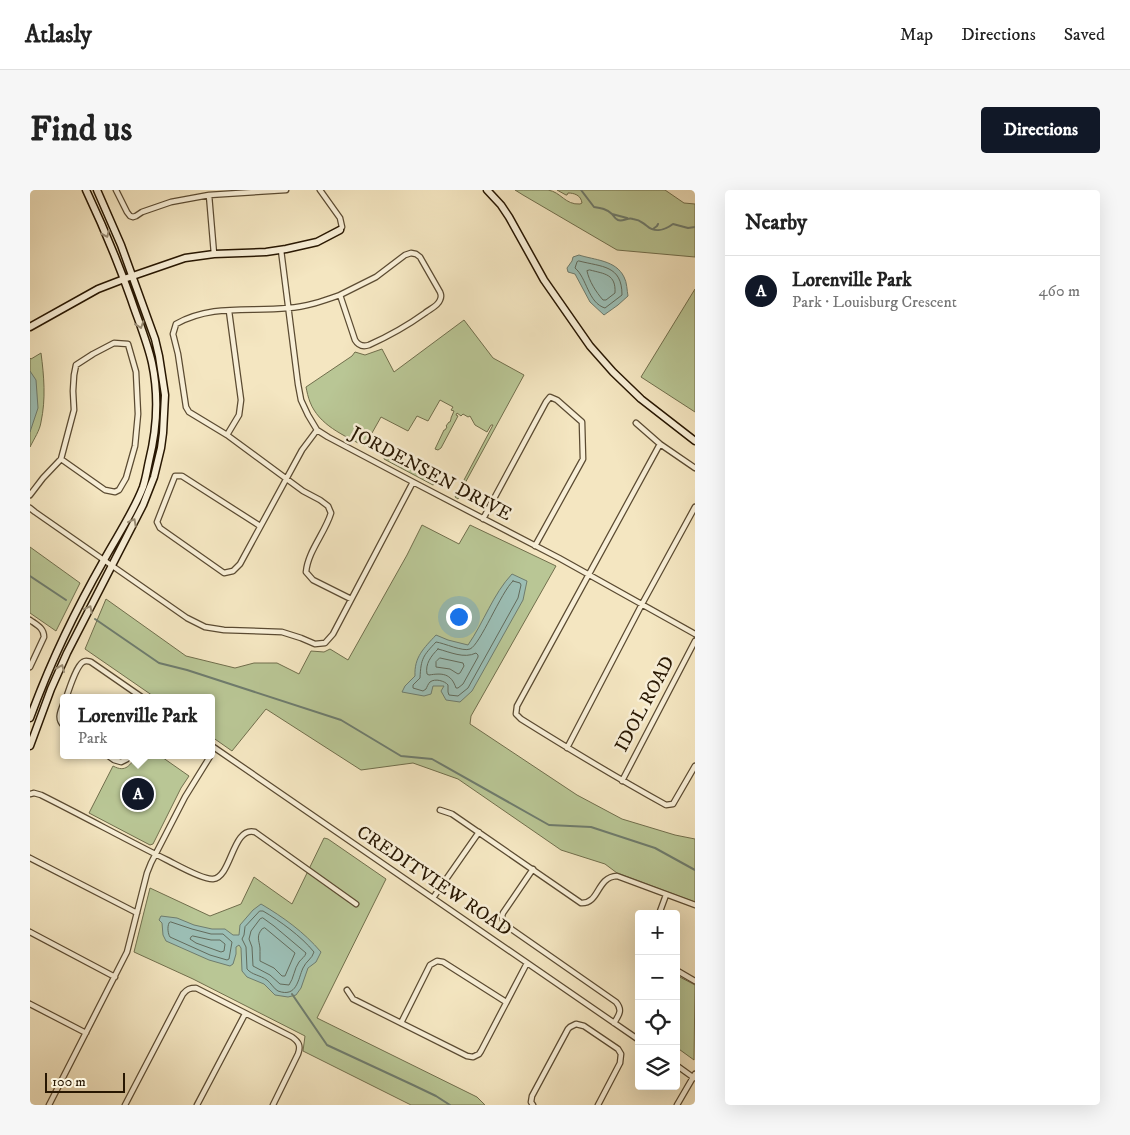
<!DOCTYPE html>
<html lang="en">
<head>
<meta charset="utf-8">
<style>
  :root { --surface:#fff; --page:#f6f6f6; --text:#222; --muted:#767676; --line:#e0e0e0; --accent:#111827 }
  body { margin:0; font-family:"IM FELL DW Pica",serif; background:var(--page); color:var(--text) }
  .controls { position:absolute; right:15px; bottom:15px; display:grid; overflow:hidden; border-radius:5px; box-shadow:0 5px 20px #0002 }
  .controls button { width:45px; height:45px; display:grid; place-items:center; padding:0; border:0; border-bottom:1px solid var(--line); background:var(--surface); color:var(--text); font:25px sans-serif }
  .scale { position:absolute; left:15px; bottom:12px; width:80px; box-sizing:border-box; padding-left:5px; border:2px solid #281702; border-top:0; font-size:14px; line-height:18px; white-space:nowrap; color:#281702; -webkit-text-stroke:4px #f8efd7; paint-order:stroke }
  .you { position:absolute; left:428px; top:426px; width:18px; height:18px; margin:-12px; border:4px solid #fff; border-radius:50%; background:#1a73e8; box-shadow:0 0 0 8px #1a73e833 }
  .badge { display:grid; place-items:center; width:32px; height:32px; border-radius:50%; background:var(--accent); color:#fff; font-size:16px; font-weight:700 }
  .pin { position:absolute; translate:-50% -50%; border:2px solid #fff; box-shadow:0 1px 5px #0006 }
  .popup { position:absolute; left:30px; top:504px; width:155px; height:65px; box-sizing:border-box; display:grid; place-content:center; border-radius:5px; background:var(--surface); filter:drop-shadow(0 1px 4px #0005); font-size:16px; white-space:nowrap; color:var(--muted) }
  .popup b { font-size:19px; color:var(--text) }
  .popup::after { content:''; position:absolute; left:50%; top:100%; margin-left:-10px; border:10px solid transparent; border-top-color:var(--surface) }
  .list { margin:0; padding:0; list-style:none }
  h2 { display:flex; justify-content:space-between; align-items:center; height:65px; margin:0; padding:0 20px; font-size:21px }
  h2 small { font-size:16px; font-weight:400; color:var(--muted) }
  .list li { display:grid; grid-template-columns:32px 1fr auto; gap:15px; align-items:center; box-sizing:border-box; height:70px; padding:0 20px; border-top:1px solid var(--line) }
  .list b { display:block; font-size:19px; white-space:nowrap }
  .list p { margin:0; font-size:16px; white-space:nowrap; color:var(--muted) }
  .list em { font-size:16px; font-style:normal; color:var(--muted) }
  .icon { flex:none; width:28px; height:28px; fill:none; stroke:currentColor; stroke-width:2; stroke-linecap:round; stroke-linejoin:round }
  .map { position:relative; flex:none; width:665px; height:915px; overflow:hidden; border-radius:5px }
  header { display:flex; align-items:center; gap:30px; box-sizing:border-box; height:70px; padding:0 25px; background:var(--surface); border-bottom:1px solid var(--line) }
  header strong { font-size:24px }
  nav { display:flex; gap:28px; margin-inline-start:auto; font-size:18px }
  .intro { display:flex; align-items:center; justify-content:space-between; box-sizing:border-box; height:120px; padding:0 30px }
  h1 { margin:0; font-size:35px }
  .button { padding:12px 22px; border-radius:5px; background:var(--accent); color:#fff; font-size:18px; font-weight:700 }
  main { display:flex; gap:30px; padding:0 30px }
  aside { flex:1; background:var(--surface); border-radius:5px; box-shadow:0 5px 20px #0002 }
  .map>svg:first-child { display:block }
</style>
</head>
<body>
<header>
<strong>Atlasly</strong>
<nav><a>Map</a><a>Directions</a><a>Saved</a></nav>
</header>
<div class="intro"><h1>Find us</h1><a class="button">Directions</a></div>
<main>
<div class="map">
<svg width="665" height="915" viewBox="0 0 665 915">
  <rect width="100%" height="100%" fill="#f4e6c1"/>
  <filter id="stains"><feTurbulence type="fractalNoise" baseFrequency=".004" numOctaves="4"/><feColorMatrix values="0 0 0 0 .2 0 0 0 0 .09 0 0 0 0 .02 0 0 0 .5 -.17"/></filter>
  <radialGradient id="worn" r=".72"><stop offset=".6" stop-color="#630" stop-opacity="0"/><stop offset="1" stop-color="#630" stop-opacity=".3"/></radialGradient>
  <path fill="#b9c695" stroke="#706e4c" d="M 485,0 C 496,0 508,0 518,0 C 531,2 535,15 550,14 L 552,13 C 551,5 544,3 538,3 L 537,5 L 536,5 L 527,0 L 635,0 L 654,13 L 665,14 L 665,67 L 587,60 L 493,5 Z
    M 665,99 L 665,222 L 611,187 Z
    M 434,130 L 463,168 L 494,185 L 428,306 L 429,307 L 428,309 L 425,307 L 463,235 L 461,235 L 457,242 L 445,235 L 440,226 L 438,227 L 433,224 L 431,226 L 427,223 L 426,225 L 428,226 L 411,258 L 408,260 L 405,259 L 414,240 L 415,240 L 417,237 L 416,236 L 419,232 L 420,232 L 421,229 L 421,228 L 424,221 L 421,220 L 423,217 L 410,210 L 398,231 L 387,226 L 378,241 L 351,227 L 342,243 L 339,242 L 334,256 C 313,245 289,235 280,212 C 278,207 277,202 276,197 L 322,166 L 325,162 L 335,165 L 352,159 L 364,182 Z
    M 11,163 C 14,186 16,209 11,232 C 10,240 4,249 0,257 L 0,168 L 1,169 Z
    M 359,262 L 361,263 L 360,267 L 377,276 L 380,273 L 386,276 L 385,280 L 403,290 L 405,286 L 407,289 L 406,293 L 403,295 L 354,269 L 355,264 Z
    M 392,335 L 429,354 L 440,335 L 526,376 L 441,526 L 440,534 L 547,605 L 592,629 L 645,645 L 665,649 L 665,712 L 587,683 L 575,674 L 531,660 L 428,589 L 383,573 L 331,580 L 236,519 L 202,561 L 182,547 L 182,508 L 126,508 L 55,459 L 76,409 L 156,466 L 205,478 L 224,473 L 247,473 L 269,484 L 281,461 L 294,462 L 300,459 L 318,470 L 377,365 Z
    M 0,357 L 50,393 L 26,441 L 0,423 Z
    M 107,565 L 129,565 L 159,586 L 151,598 L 123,654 L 120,655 L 59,623 L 83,576 C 96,583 100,575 107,565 Z
    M 294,648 L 298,649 L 356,689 L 287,828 L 447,907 L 455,915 L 381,915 L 273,861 L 275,846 L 163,789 L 104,762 L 120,698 L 180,726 L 211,714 L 224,687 L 262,714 Z
    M 646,785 L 665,795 L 664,870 L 646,857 Z"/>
  <path fill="#9cbfb6" stroke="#6e7c6e" d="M 549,65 C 564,70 586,70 594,87 C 597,92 597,101 598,106 L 588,115 L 574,125 L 560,112 L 545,84 L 538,82 L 537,78 L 542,71 L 543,67 Z
    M 0,181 L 6,190 L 8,218 L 0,242 Z
    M 482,384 L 497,391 L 493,410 L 442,501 L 430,512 L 416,510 L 411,501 L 414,496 L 403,496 L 401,504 L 394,506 L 372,502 L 375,496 L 385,486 C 384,467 394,458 406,445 L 418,450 L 438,455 C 454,432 463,404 482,384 Z
    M 231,714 C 253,727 274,742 291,762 L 286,772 L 278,778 L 271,798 L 266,805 L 258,807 L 245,805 L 234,794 L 217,787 L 212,781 L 211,758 L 209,755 L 206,757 L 206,764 L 203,774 L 200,776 L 179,770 L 136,751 L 133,745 L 132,733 L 129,730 L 131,726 L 147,728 L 164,735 L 182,739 L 195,739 L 203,745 L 209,745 L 210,735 L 223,720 Z"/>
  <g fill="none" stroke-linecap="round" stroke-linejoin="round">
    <path stroke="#626b5c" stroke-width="1" d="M 549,71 C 572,77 592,75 592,105 L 575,118 C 558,113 557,88 545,78 L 547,72 Z
      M 560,80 C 575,84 586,84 585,103 L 576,110 L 573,110 C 566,102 559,91 557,81 Z
      M 483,391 L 490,393 L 491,395 L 488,408 L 438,498 L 428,506 L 419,505 L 418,502 L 418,495 C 415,491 405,488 400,492 C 398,494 397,497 396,499 L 393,501 L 383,498 L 383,495 L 390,488 C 391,468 393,466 406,452 C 414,453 433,462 440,459 C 450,455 471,402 483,391 Z
      M 408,459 C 420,462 434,469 446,463 L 448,465 L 448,467 L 433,494 L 428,498 L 426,498 C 421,483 412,483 399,485 L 397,484 C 395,474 401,466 408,459 Z
      M 410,468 L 433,473 L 434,476 L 430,483 L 428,484 L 420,479 L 406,477 L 406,472 Z
      M 230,721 L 233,721 C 250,731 271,746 284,762 C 282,769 276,771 273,778 C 268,789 267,808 248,801 C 244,799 241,793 237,790 C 230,785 222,785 217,779 L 216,757 L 212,749 L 214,745 L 215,737 Z
      M 233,728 L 244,736 L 276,763 C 275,767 272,768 269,772 C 264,779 264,788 259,795 L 250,794 L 240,785 L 223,776 L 222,757 L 219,749 L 221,741 L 230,729 Z
      M 141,732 L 162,739 L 181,744 L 193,744 L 202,752 L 199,769 L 197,770 L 180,765 L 140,747 C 138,744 137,737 139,733 Z
      M 235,738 L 265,763 L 255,786 L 252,786 L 244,778 L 230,771 C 230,767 230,763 230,758 C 229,750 226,746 232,739 Z
      M 163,746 L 181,750 L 190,750 L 195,754 L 194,761 L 191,762 L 166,753 L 160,749 L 161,747 Z"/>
    <path stroke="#6e7c6e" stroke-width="2" d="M 551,0 L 564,17 C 571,18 577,19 582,24 C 585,27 584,28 588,30 C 593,32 598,27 603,29 C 611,30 611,32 617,36 C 625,43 635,40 643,34 L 658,38 L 665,37
      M 582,24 L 597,28
      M 623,39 L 627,36 L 628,34
      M 0,386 L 36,410
      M 65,429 L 129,473 L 157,480 L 311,530 L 371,566 L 402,569 L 519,635 L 561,637 L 625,658 L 665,680
      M 262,804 L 297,855 L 383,895 L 406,906 L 420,915"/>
    <defs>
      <path id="street" d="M 86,0 L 97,22 L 100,26 L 103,27 L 106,26 L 112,22 L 141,12 L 179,5 L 256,0
        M 290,0 L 310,28 L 312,37 L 310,40
        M 179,5 L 184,64
        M 251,60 L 268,194 L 271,210 L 278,225 L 287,240 L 298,247 L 383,292 L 529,368 L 665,444
        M 381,63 L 386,64 L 390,67 L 410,102 C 411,105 412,106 410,110 C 408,116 400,119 395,123 C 377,136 359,146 339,155 C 333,157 328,155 325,150 L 310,105 L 346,87 L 375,65 Z
        M 310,105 C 293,111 276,117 258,118 C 218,122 182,114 146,134 L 143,144 L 148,164 L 156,217 L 159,222 L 197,245 L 273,301 L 290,310 L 298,316 L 301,323 C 295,343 278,361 276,382 L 283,390 L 321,409
        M 606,233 L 630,254 L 665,278
        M 197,245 L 209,225 L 211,210 L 199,121
        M 630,254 L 487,516 L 486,524 L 491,529 C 539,559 587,588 636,615 L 643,614 L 665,576
        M 0,305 L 13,288 L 31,269 L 44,220 L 43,201 L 44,185 L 46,175 L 63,164 L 84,153 L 98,154 L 106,182 L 108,224 L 105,256 L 96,288 L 89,300 L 85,302 L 75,300 L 31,269
        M 0,318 L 5,322 L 157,428 L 175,437 L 194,440 L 252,442 L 271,448 L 285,454 L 295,453 L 303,444 L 383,292
        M 453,329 L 516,212 L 520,207 L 527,210 L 552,232 L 553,269 L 505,356
        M 230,336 L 152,286 L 145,286 L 127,332 L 130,338 L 194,383 L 203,381 L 210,374 L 272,260 L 287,240
        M 0,430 C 7,435 14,438 14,447 L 0,477
        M 36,508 C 39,500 46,476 53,472 C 56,470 57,471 61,472 L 113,508
        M 34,512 C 31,521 26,528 34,536
        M 182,556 L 609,850
        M 537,558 L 612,414 L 665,317
        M 77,565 L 84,570 L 91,572 L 97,569 L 100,565
        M 592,591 L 665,451
        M 0,604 L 4,603 L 11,605 C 53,626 95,649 137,670 C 147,675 173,690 183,689 C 202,687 202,636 225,642 L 326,714
        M 410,620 L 422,624 L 551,713 C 570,714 566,687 587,686 L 665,715
        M 0,668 L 107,723
        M 503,679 L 473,723 L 472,726 L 474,734 L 586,812 C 593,820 589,825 584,833
        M 403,708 L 449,642
        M 629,724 L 636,705
        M 0,742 L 85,787
        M 646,780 L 665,791
        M 317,800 L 323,809 L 437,866 L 443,867 L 449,864 L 451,861 L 497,773
        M 0,814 L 56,843
        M 371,833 L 400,775 L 407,771 L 413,772 L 476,812
        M 646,875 L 664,888
        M 19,915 L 97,762 L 117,683 L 121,673 L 155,607 L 181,565
        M 95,915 L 153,804 C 157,799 160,798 166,798 L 262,847 C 269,852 271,856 268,864 L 243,915
        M 167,915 L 215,824
        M 503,915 L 501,912 L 502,906 L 538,839 L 540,837 L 546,834 L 554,836 L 588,859 L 591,864 L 590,873 L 568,915
        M 647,915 L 665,884"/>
      <path id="secondary" d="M 457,0 L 471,15 L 479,27 L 514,90 L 560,156 L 583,182 L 611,209 L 665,251
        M 0,137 L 68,99 L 94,89 L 155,68 L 184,64 L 236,62 L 256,59 L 287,52 L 310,40
        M 0,528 C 20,473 45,421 74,370 C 87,346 103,323 113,297 C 116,288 117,280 119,271 C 127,239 129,206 122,173 C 117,151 108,130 101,109 C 88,72 73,36 56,0
        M 0,556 L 21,499 L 37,463 L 113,315 L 124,287 L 131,258 L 133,243 L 135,205 L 129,166 L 125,149 L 91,55 L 67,0"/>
    </defs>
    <use href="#street" stroke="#5b4b32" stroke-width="7"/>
    <use href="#secondary" stroke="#281702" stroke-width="9"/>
    <use href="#street" stroke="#f8efd7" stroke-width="4.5"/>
    <use href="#secondary" stroke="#f8efd7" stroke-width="6"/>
  </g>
  <defs><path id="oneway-chevron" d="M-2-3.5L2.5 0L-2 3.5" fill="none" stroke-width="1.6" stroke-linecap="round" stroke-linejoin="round" transform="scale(1.25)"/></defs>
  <g stroke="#9a8e77">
    <use href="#oneway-chevron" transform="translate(76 44) rotate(66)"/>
    <use href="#oneway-chevron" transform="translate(110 135) rotate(71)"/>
    <use href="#oneway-chevron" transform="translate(103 332) rotate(-62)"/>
    <use href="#oneway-chevron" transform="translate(59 419) rotate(-63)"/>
    <use href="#oneway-chevron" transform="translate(31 478) rotate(-66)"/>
  </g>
  <g text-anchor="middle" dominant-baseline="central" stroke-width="5" stroke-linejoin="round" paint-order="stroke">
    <g font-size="19" fill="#281702" stroke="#f8efd7">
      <text transform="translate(401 284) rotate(28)">JORDENSEN DRIVE</text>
      <text transform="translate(615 514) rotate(-62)">IDOL ROAD</text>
      <text transform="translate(404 691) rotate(34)">CREDITVIEW ROAD</text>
    </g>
  </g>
  <rect width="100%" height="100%" filter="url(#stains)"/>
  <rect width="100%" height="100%" fill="url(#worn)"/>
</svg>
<div class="controls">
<button>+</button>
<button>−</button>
<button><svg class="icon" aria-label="locate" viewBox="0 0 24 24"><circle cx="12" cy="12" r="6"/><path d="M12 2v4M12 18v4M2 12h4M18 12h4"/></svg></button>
<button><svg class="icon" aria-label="layers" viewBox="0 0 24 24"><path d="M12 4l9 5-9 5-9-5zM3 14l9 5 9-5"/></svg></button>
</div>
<div class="scale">100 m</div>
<div class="you"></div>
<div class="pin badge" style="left:108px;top:604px">A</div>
<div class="popup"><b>Lorenville Park</b>Park</div>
</div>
<aside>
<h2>Nearby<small></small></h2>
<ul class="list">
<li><span class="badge">A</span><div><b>Lorenville Park</b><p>Park · Louisburg Crescent</p></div><em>460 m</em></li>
</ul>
</aside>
</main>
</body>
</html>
